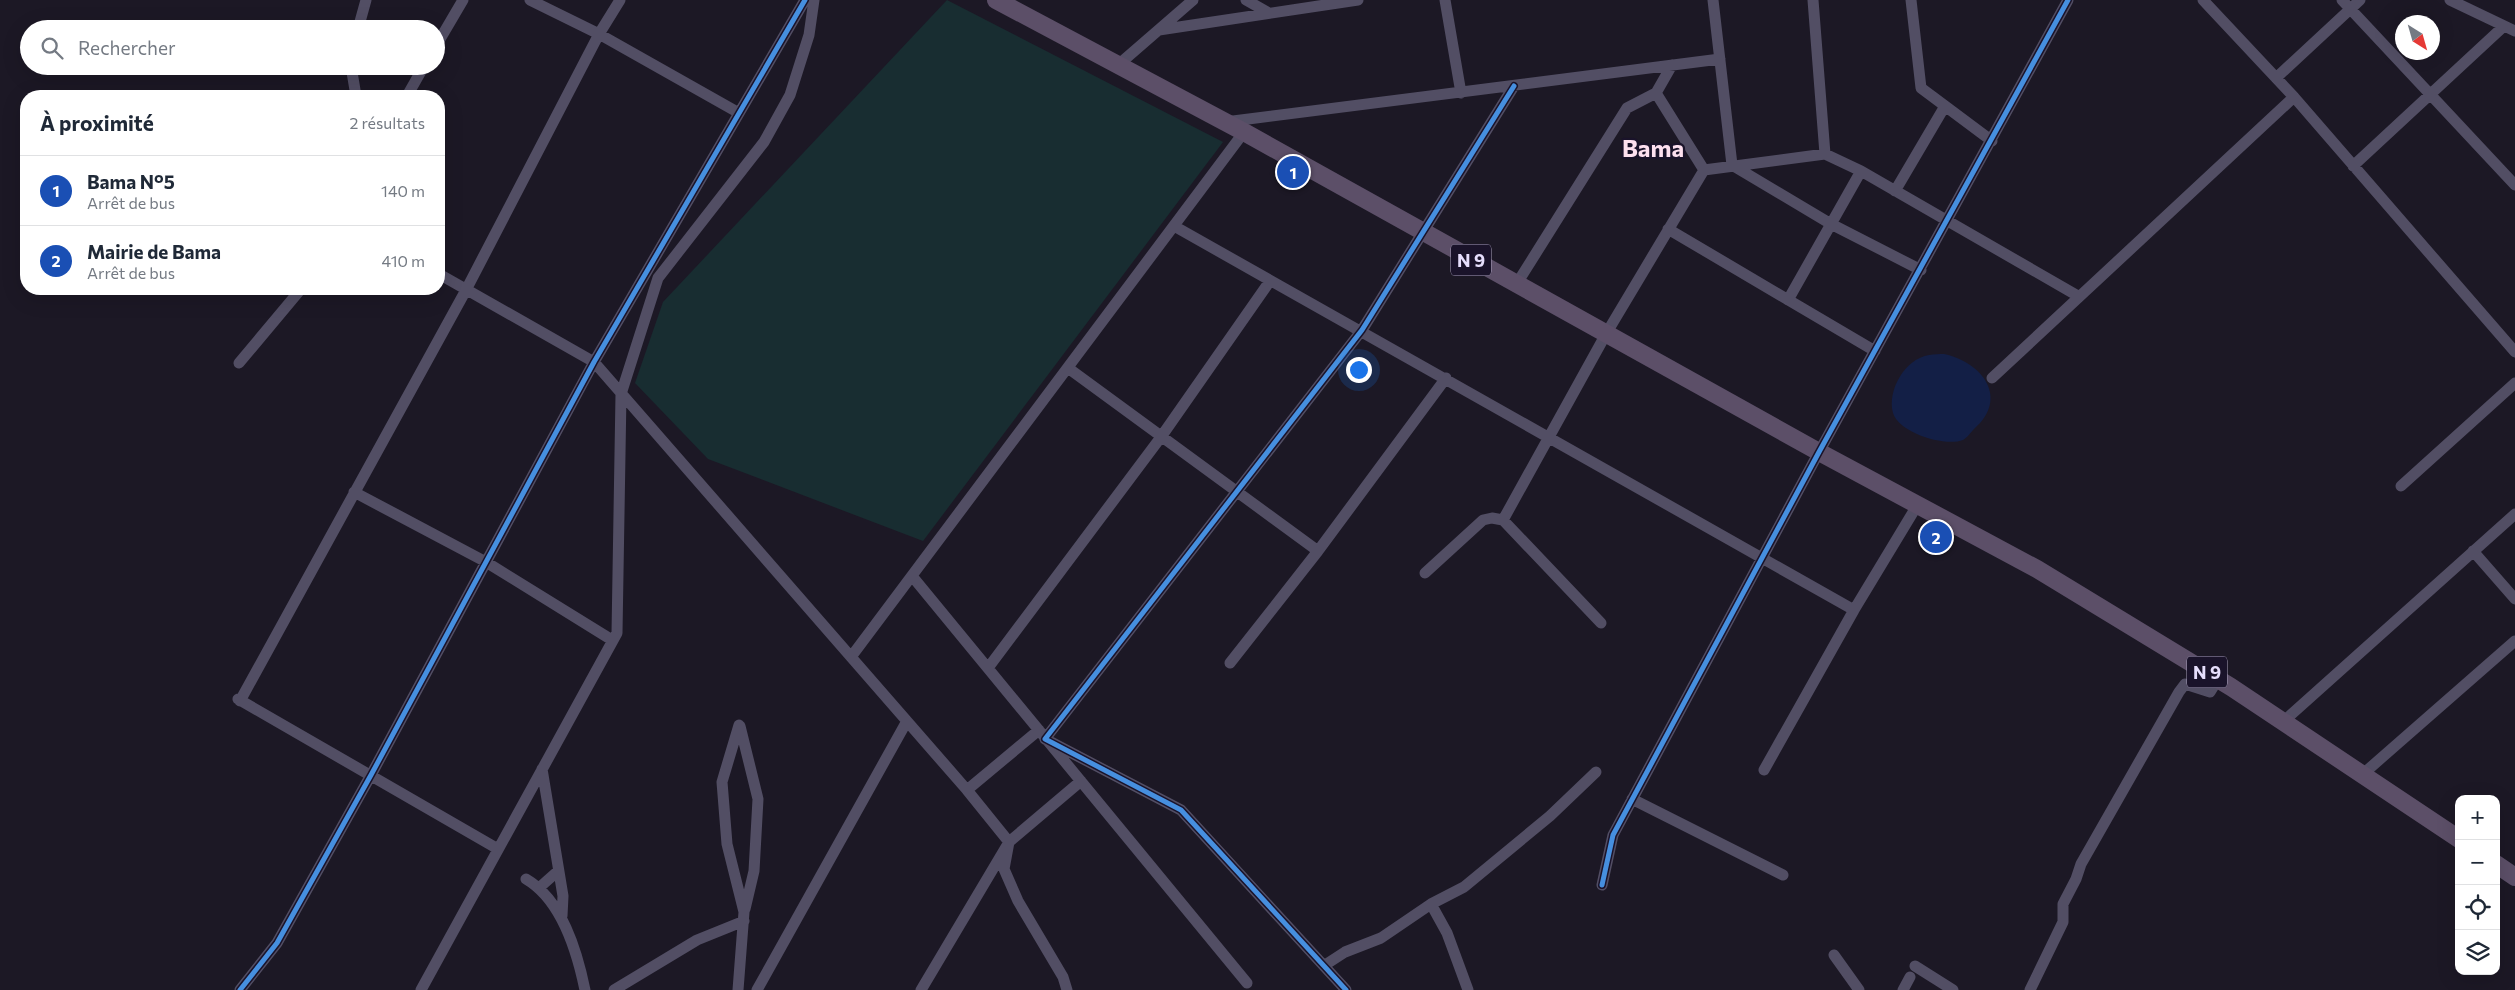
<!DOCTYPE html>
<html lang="fr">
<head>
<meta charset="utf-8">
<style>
  :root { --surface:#fff; --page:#f6f6f7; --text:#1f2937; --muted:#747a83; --line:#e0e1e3; --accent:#b45309 }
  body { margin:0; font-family:Commissioner,sans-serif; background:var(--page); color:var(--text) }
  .controls { position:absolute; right:15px; bottom:15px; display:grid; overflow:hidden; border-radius:10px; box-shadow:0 5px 20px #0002 }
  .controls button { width:45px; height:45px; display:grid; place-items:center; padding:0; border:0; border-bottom:1px solid var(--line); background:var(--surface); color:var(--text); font:25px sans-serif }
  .compass { position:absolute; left:2395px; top:15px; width:45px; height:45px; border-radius:50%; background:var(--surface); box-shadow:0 5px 20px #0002; rotate:143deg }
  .you { position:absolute; left:1358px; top:369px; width:18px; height:18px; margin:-12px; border:4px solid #fff; border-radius:50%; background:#1a73e8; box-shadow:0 0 0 8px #1a73e833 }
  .badge { display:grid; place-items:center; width:32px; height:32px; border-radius:50%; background:var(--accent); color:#fff; font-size:16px; font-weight:700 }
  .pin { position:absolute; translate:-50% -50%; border:2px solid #fff; box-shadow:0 1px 5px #0006 }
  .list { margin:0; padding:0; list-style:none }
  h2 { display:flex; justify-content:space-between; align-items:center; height:65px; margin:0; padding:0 20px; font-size:21px }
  h2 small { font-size:16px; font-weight:400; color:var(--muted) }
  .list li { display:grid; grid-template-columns:32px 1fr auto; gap:15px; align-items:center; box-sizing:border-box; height:70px; padding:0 20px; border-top:1px solid var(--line) }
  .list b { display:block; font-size:19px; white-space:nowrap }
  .list p { margin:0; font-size:16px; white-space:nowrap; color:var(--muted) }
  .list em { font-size:16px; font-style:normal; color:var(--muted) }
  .icon { flex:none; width:28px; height:28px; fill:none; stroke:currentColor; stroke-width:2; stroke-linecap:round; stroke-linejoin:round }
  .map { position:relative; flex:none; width:2515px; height:990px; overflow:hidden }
  .search { position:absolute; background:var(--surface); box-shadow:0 5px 20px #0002; left:20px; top:20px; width:425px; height:55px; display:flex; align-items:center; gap:12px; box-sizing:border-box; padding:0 18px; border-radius:28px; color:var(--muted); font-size:19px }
  .panel { position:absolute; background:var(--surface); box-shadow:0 5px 20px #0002; left:20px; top:90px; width:425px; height:205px; border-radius:20px }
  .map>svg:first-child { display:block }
</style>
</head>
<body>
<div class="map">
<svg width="2515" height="990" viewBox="0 0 2515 990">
  <rect width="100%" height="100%" fill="#1c1825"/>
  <path fill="#182d31" d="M 947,0 L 1223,142 L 923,541 L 708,459 L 635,383 L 663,302 Z"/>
  <path fill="#131f46" d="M 1944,354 C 1982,362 2010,398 1974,429 C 1971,432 1967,438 1963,440 C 1945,447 1899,433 1893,413 C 1887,390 1905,359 1929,355 C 1934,354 1940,354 1944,354 Z"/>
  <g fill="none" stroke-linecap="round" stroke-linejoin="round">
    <path stroke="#524e64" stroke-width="11" d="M 530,0 L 599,34 L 739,113
      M 1246,0 L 1269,13
      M 1445,0 L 1461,93
      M 1713,0 L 1732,165 L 1831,224 L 1921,270
      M 1813,0 L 1825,154
      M 1911,0 L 1921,88 L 1992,141
      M 2203,0 L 2294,97 L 2515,352
      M 2342,0 L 2515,185
      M 2450,0 L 2515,31
      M 358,29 L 366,0
      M 1159,30 L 1358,0
      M 436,46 L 463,0
      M 351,66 L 356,96
      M 1117,66 L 1193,0
      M 2276,78 L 2360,0
      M 1656,93 L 1704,170
      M 407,96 L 424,66
      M 1225,122 L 1720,59
      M 2353,166 L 2504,26
      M 1704,170 L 1825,154 L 1861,171 L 2078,296
      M 1895,191 L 1945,106
      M 1174,226 L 1854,610
      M 1668,229 L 1875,351
      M 439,274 L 594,362 L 967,790 L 1009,842 L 1004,869 L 1018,901 L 1063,977 L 1067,990
      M 1516,285 L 1627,108 L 1656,93 L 1672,65
      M 1788,300 L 1861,171
      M 239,363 L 301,289
      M 1068,368 L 1318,551
      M 1992,378 L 2294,97
      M 2401,486 L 2515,383
      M 354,492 L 486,562 L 612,640
      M 1503,520 L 1606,334 L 1704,170
      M 2473,551 L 2515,599
      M 1425,573 L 1483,520 L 1492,518 L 1503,520 L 1601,623
      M 912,576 L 1247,983
      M 851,657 L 1244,132
      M 1230,663 L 1318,551 L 1446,378
      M 988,668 L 1161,437 L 1270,281
      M 238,699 L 498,849
      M 240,701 L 466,290 L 599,34 L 620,0
      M 2284,721 L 2515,514
      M 740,726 L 758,799 L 754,871 L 745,909
      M 542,769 L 563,896 L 562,916
      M 1764,770 L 1854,610 L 1918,504
      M 2363,774 L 2515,641
      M 967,790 L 1039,730
      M 1632,799 L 1783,875
      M 526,879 C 562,900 577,951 585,990
      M 1602,885 L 1613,835 L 1819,452 L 2068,0
      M 540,887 L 558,871
      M 1431,904 L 1447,933 L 1468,990
      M 1834,955 L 1859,990
      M 1325,965 L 1345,952 L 1381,938 L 1431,904 L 1464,887 L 1550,816 L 1596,772
      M 1915,966 L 1953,990
      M 240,990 L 277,943 L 371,775 L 594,362 L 805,0
      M 421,990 L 617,633 L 621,394 L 658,278 L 764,142 L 790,95 L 809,35 L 814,0
      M 614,990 L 697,940 L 744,921
      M 738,990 L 744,912 L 727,844 L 722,782 L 739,725
      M 757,990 L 907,721
      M 921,990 L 1009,842 L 1081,781
      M 1346,990 L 1181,810 L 1045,739 L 1362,330 L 1514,86
      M 1903,990 L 1910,977
      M 2030,990 L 2063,922 L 2063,904 L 2076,879 L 2081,864 L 2179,692 L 2185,684 L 2210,692 L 2218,679"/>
    <path stroke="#5c4f68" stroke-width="18" d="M 996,0 L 1244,132 L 1819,452 L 2037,569 L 2231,687 L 2459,839
      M 2496,864 L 2515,877"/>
    <defs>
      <path id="cycleway" d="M 1602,885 L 1613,835 L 1819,452 L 2068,0
        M 240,990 L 277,943 L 371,775 L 594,362 L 805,0
        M 1346,990 L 1181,810 L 1045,739 L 1362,330 L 1514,86"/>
    </defs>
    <use href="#cycleway" stroke="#1a132a" stroke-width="8"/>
    <use href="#cycleway" stroke="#468fdf" stroke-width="5"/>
  </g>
  <g text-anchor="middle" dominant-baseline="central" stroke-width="4.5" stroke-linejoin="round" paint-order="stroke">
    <g fill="#1a132a" stroke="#a9a1bd" stroke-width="1">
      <rect x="1451" y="244.5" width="40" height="31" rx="4"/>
      <rect x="2187" y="656.5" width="40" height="31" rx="4"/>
    </g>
    <g font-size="18" font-weight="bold" fill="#e6defc">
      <text x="1471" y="260">N 9</text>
      <text x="2207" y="672">N 9</text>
    </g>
    <g font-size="24" font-weight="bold" fill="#fde0ef" stroke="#1a132a">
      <text x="1653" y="147">Bama</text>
    </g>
  </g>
</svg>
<div class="controls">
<button>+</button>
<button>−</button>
<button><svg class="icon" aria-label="locate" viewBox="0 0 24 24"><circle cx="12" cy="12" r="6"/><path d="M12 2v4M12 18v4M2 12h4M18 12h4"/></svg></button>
<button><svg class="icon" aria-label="layers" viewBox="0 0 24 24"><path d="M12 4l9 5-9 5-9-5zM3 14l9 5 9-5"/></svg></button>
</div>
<svg class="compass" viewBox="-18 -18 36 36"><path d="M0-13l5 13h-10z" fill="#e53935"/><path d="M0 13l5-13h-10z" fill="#747a83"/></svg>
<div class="you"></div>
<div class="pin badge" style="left:1293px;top:172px;background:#1a4fb4">1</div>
<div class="pin badge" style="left:1936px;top:537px;background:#1a4fb4">2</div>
<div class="search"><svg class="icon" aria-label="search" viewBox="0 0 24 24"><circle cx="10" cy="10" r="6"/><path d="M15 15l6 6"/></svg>Rechercher</div>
<section class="panel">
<h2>À proximité<small>2 résultats</small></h2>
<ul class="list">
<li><span class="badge" style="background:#1a4fb4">1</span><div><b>Bama N°5</b><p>Arrêt de bus</p></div><em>140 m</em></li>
<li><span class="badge" style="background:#1a4fb4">2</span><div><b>Mairie de Bama</b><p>Arrêt de bus</p></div><em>410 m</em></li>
</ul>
</section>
</div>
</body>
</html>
